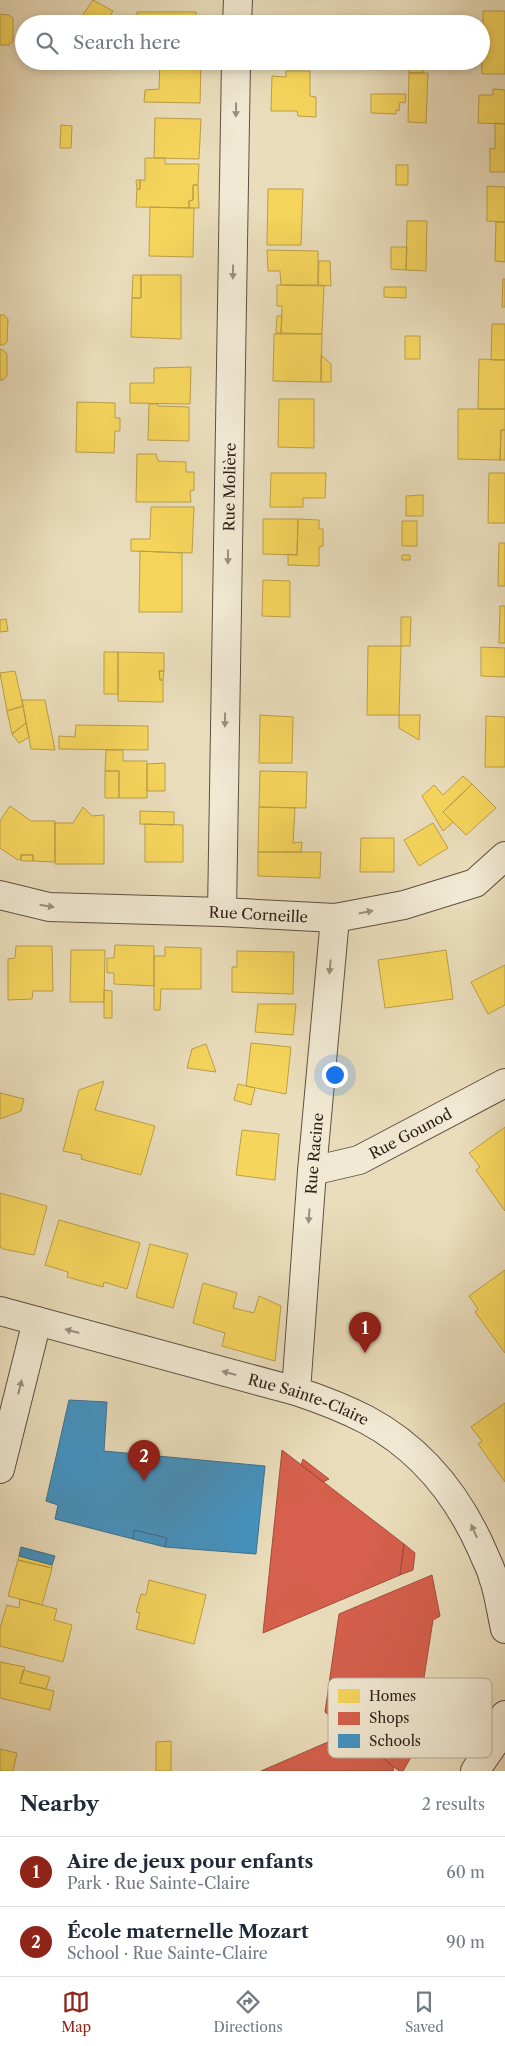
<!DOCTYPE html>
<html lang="en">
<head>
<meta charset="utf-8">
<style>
  :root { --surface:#fff; --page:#f6f6f7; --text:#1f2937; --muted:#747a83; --line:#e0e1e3; --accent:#8f2418 }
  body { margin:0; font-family:"Libre Caslon Text",serif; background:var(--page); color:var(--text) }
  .you { position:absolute; left:334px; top:1074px; width:18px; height:18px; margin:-12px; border:4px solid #fff; border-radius:50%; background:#1a73e8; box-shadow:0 0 0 8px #1a73e833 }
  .badge { display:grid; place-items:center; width:32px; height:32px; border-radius:50%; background:var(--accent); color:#fff; font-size:16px; font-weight:700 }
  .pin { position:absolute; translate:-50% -41px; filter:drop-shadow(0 1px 2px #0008) }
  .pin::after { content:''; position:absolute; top:26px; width:18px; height:15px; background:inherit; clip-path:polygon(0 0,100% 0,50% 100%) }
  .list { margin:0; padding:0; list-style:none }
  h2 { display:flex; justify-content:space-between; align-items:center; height:65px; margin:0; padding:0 20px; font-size:21px }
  h2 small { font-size:16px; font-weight:400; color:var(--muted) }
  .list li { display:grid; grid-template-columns:32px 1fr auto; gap:15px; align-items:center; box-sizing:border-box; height:70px; padding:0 20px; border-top:1px solid var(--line) }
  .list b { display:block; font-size:19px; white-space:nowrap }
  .list p { margin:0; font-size:16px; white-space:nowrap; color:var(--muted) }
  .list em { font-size:16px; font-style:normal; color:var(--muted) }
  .icon { flex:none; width:28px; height:28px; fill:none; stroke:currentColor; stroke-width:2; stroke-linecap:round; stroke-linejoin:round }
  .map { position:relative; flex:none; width:505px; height:1771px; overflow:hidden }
  .search { position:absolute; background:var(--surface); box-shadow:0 2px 8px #0003; left:15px; right:15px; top:15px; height:55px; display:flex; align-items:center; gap:12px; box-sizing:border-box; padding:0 18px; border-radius:28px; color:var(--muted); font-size:19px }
  .sheet { height:205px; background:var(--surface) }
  nav { display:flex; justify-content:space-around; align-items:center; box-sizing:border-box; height:70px; border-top:1px solid var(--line); background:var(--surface); font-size:14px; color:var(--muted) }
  nav a { display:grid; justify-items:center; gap:2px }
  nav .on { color:var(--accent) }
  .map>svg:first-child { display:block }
</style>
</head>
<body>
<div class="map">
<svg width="505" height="1771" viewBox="0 0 505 1771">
  <rect width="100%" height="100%" fill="#eaddbb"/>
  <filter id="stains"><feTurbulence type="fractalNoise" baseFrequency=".004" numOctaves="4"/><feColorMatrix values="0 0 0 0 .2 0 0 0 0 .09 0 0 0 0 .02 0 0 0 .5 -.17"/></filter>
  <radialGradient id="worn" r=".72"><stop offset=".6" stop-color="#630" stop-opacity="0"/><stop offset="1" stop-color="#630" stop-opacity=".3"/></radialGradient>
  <path fill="#f6d55c" stroke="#bb9f48" d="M 93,0 L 113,11 L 105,24 L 89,24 L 80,19 Z
    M 483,11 L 505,11 L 505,74 L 482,74 L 481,35 L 483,35 Z
    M 137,12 L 196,12 L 196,24 L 137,24 Z
    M 0,14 L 9,15 L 13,18 L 13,41 L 9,45 L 0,45 Z
    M 409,61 L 423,61 L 423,73 L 409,73 Z
    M 160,63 L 201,64 L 200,103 L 144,102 L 145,90 L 159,89 Z
    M 286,71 L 310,71 L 310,96 L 316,97 L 316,117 L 298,116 L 297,111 L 271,111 L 272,76 L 286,77 Z
    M 409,73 L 428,73 L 426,123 L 408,122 Z
    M 493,89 L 505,90 L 505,124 L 478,123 L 479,95 L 493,95 Z
    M 371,94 L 406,94 L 405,103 L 400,102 L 399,111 L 396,110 L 396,114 L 371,113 Z
    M 155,118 L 201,119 L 199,159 L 154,158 Z
    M 495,123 L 505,124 L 505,172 L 490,172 L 490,148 L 495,149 Z
    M 61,125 L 72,126 L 71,148 L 60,148 Z
    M 145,158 L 165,158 L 165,164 L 199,164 L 198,185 L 193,185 L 193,200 L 189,201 L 189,208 L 136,207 L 137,189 L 140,189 L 140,180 L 145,180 Z
    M 396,165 L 408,165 L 408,185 L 396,185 Z
    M 136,180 L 140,180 L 140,189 L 137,189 Z
    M 193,185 L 198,185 L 199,208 L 189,208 L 189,201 L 193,200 Z
    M 487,186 L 505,187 L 505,222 L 487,221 Z
    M 268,189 L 303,189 L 301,245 L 267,245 Z
    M 150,207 L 194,208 L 193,257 L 149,256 Z
    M 407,221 L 427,221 L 426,271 L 406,270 Z
    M 496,222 L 505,222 L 505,262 L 495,261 Z
    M 391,247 L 407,247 L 406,270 L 391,269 Z
    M 267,250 L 318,251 L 318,285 L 281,285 L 280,271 L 268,271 Z
    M 319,261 L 330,261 L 331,286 L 318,285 Z
    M 133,275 L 141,275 L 141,298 L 132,298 Z
    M 141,275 L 181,275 L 181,339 L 131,337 L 132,298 L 141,298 Z
    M 503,279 L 505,279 L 505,307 L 502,307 Z
    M 277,285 L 324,286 L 322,334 L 281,333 L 282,306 L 277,306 Z
    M 384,287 L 406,287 L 406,298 L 384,297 Z
    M 0,315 L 4,315 L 8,319 L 7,342 L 3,345 L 0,345 Z
    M 277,316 L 282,316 L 281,333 L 276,333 Z
    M 492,324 L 505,324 L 505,360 L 491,360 Z
    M 274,334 L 322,334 L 321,382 L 273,381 Z
    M 405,336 L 420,336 L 420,359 L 405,359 Z
    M 0,349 L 3,350 L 7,354 L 7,376 L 3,380 L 0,380 Z
    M 321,355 L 331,364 L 331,382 L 321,382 Z
    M 479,359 L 505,360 L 505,409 L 478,409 Z
    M 191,367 L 190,404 L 130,403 L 130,383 L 154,383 L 154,368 Z
    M 279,399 L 314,399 L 314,448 L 278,447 Z
    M 77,402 L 115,403 L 115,418 L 120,418 L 120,431 L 115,431 L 114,453 L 76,452 Z
    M 149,404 L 157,404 L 158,406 L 189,407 L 189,441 L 148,440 Z
    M 458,409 L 505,409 L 505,430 L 501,430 L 500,460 L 458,459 Z
    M 501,430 L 505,430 L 505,460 L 500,460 Z
    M 137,454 L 156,454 L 158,461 L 186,462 L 186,472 L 194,472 L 194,490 L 190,491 L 191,502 L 136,502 Z
    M 271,473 L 326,473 L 325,498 L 303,498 L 303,507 L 270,507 Z
    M 489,473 L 505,473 L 505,523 L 488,523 Z
    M 423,495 L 423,516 L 406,516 L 406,496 Z
    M 151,507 L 194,507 L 192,553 L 131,551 L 131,539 L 150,539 Z
    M 263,519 L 298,519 L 297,555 L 263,554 Z
    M 298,519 L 319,520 L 319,529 L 323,529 L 323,546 L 319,547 L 319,566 L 288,565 L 288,554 L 297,555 Z
    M 402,521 L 417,521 L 417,546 L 402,546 Z
    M 499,543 L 505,543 L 505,586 L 498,586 Z
    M 140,551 L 182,553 L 182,612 L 139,612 Z
    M 402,555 L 410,555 L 410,560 L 402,560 Z
    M 263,580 L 290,581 L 290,617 L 262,616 Z
    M 500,606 L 505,606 L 505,643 L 499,643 Z
    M 401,617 L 411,617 L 410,646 L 401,646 Z
    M 6,619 L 8,631 L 0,632 L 0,620 Z
    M 368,646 L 401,646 L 399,715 L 367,715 Z
    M 481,647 L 505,648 L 505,677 L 481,676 Z
    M 104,652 L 118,652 L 118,694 L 104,694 Z
    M 118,652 L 164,653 L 164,671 L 159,671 L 160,680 L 163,680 L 163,702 L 118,701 Z
    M 15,671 L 23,706 L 7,711 L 0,673 Z
    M 159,671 L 164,671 L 163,680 L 160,680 Z
    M 22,700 L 45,700 L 55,750 L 31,749 Z
    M 23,706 L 26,723 L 12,734 L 7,711 Z
    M 260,715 L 293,717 L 292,763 L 259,763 Z
    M 399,715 L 420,715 L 419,740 L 399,728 Z
    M 486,716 L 505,717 L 505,767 L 485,767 Z
    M 26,723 L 29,737 L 19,743 L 12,734 Z
    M 76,725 L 148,726 L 148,750 L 59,749 L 59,736 L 75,737 Z
    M 106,750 L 123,750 L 123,761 L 147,761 L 147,798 L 119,798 L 119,771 L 105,771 Z
    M 165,763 L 165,791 L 147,791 L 147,764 Z
    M 105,771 L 119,771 L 119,798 L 105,798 Z
    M 260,771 L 307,772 L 306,808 L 259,807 Z
    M 463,776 L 472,784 L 443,812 L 453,822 L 443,831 L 422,796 L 434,785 L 443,795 Z
    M 472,784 L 496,808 L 466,835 L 443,812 Z
    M 10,806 L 31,821 L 55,821 L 55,862 L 33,861 L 33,855 L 21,855 L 21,859 L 18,860 L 0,848 L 0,821 Z
    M 83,807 L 92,816 L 104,815 L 104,864 L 55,864 L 55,823 L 73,823 Z
    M 259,807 L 295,808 L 293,843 L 302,842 L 301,852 L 258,852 Z
    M 140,811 L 174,812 L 174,825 L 140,824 Z
    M 433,823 L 448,848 L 419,866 L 404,840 Z
    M 145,824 L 183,825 L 183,862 L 145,862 Z
    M 361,838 L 394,838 L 394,872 L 360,872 Z
    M 258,852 L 321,852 L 320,878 L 258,876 Z
    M 21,855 L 33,855 L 33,861 L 21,861 Z
    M 115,945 L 154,946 L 154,986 L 114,984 L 114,973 L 107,973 L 107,958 L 114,958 Z
    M 16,946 L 52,946 L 53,991 L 33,991 L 32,999 L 8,1000 L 8,959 L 15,958 Z
    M 165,947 L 201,948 L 201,989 L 161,989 L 160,1010 L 154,1010 L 154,956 L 165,956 Z
    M 71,950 L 105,950 L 104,1002 L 70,1002 Z
    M 446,950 L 453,999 L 385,1008 L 378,960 Z
    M 237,951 L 294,952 L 293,994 L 232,992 L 232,967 L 237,967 Z
    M 505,965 L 505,1005 L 488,1014 L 471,982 Z
    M 104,990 L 112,991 L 112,1018 L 104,1018 Z
    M 258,1004 L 296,1004 L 293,1035 L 255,1032 Z
    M 251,1043 L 291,1047 L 286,1094 L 246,1086 Z
    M 206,1044 L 216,1072 L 187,1068 L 192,1049 Z
    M 104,1081 L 95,1110 L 155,1126 L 141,1175 L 81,1159 L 82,1155 L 63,1151 L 79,1090 Z
    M 238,1084 L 255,1088 L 251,1105 L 234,1100 Z
    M 0,1093 L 24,1099 L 21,1111 L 0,1119 Z
    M 505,1127 L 505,1211 L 476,1170 L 480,1167 L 469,1153 Z
    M 242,1130 L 279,1134 L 275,1180 L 236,1175 Z
    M 0,1193 L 47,1206 L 34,1255 L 3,1249 L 0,1247 Z
    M 59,1220 L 140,1243 L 127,1289 L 104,1282 L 103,1287 L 67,1277 L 68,1272 L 45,1265 Z
    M 150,1244 L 188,1254 L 173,1308 L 136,1297 Z
    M 505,1270 L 505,1353 L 475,1312 L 478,1309 L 469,1296 Z
    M 203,1283 L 237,1293 L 233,1308 L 254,1313 L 259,1296 L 281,1306 L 275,1361 L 222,1346 L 225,1333 L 193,1323 Z
    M 505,1403 L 505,1482 L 478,1444 L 482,1441 L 471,1427 Z
    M 19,1556 L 52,1565 L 52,1568 L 18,1560 Z
    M 18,1560 L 52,1568 L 42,1605 L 8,1596 Z
    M 149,1580 L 206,1595 L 194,1644 L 136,1629 L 140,1613 L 136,1612 L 141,1594 L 146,1595 Z
    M 20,1599 L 57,1609 L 54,1620 L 72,1625 L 63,1662 L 0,1646 L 0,1628 L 7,1605 L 19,1608 Z
    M 0,1662 L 25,1667 L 20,1683 L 54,1691 L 50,1710 L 0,1698 Z
    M 23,1670 L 50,1677 L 46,1689 L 20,1683 Z
    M 171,1741 L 171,1771 L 156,1771 L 156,1742 Z
    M 0,1749 L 17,1753 L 13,1771 L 0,1771 Z"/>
  <path fill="#d6604d" stroke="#a44d3e" d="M 282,1450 L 404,1544 L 400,1575 L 263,1633 Z
    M 303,1459 L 329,1479 L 323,1482 L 301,1465 Z
    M 404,1544 L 415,1553 L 413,1570 L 400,1575 Z
    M 432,1575 L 440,1616 L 433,1620 L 418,1716 L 429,1726 L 403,1771 L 399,1771 L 325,1712 L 339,1614 Z
    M 351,1732 L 394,1767 L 393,1771 L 261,1771 Z"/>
  <path fill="#4393c3" stroke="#3d7090" d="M 69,1400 L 107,1402 L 104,1451 L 265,1466 L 256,1554 L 165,1547 L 167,1538 L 134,1530 L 133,1539 L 55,1519 L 58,1505 L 46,1501 Z
    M 134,1530 L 167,1538 L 165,1547 L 133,1539 Z
    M 21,1547 L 55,1556 L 52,1565 L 19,1556 Z"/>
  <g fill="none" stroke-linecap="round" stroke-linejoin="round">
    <defs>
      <g id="minor">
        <path d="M 237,24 L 238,0"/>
        <path id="s1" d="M 0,895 L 49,907 L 222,912 L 335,918 L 404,905 L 475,883 L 505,856"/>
        <path id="s2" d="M 222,912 L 236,61"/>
        <path id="s3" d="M 312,1171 L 359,1160 L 505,1083"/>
        <path id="s4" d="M 0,1311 L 296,1391 C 320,1399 344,1408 367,1420 C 421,1449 459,1497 483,1552 C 486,1560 491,1568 493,1577 C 499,1593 501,1612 505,1629"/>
        <path id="s5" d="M 296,1391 L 312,1171 L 335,918"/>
        <path d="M 0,1469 L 37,1321"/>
        <path d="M 475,1771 L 495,1742 L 505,1715"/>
      </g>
    </defs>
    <use href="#minor" stroke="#5e4f42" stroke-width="30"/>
    <use href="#minor" stroke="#f1e9d3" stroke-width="28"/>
  </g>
  <defs><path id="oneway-solid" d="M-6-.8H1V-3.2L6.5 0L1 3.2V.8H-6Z" transform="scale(1.25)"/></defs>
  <g fill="#9a8f80">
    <use href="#oneway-solid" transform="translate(236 110) rotate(91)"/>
    <use href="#oneway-solid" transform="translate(233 272) rotate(91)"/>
    <use href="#oneway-solid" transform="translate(228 557) rotate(91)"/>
    <use href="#oneway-solid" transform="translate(225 720) rotate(91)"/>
    <use href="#oneway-solid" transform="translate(47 906) rotate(9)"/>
    <use href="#oneway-solid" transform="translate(366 912) rotate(-11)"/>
    <use href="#oneway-solid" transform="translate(330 967) rotate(95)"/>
    <use href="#oneway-solid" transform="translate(309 1216) rotate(94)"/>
    <use href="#oneway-solid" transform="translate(72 1331) rotate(-165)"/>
    <use href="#oneway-solid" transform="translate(229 1373) rotate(-165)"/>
    <use href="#oneway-solid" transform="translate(20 1387) rotate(-76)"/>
    <use href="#oneway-solid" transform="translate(474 1531) rotate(-114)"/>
  </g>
  <g text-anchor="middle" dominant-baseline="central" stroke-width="5" stroke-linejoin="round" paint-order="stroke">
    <g font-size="15" fill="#30201a" stroke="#f1e9d3">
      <text stroke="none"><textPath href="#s2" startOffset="425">Rue Molière</textPath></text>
      <text stroke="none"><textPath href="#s1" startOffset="260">Rue Corneille</textPath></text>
      <text stroke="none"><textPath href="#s3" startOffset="106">Rue Gounod</textPath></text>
      <text stroke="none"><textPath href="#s5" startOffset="238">Rue Racine</textPath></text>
      <text stroke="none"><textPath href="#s4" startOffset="321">Rue Sainte-Claire</textPath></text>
    </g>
  </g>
  <rect x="328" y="1678" width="164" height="80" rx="8" fill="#f1e9d3" stroke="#b7ad9c" stroke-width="1"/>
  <rect x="338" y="1689" width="22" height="14" fill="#f6d55c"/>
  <rect x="338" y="1712" width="22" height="13" fill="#d6604d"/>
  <rect x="338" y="1734" width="22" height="14" fill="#4393c3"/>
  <g font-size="14" fill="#30201a">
    <text x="369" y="1701">Homes</text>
    <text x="369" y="1723">Shops</text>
    <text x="369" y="1746">Schools</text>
  </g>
  <rect width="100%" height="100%" filter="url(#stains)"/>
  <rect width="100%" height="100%" fill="url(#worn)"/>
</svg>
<div class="you"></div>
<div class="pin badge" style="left:365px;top:1353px">1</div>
<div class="pin badge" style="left:144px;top:1481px">2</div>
<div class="search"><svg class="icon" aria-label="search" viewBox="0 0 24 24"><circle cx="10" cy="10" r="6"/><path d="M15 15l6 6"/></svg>Search here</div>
</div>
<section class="sheet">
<h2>Nearby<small>2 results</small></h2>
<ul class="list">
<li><span class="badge">1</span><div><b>Aire de jeux pour enfants</b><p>Park · Rue Sainte-Claire</p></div><em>60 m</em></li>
<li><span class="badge">2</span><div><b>École maternelle Mozart</b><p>School · Rue Sainte-Claire</p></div><em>90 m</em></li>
</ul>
</section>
<nav>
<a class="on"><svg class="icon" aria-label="map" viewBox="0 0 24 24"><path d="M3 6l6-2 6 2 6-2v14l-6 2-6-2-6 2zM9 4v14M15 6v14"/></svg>Map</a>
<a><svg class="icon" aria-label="directions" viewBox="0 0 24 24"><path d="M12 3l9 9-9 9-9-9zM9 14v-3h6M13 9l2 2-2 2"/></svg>Directions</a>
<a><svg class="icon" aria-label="saved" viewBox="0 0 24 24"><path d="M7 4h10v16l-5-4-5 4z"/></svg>Saved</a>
</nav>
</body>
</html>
